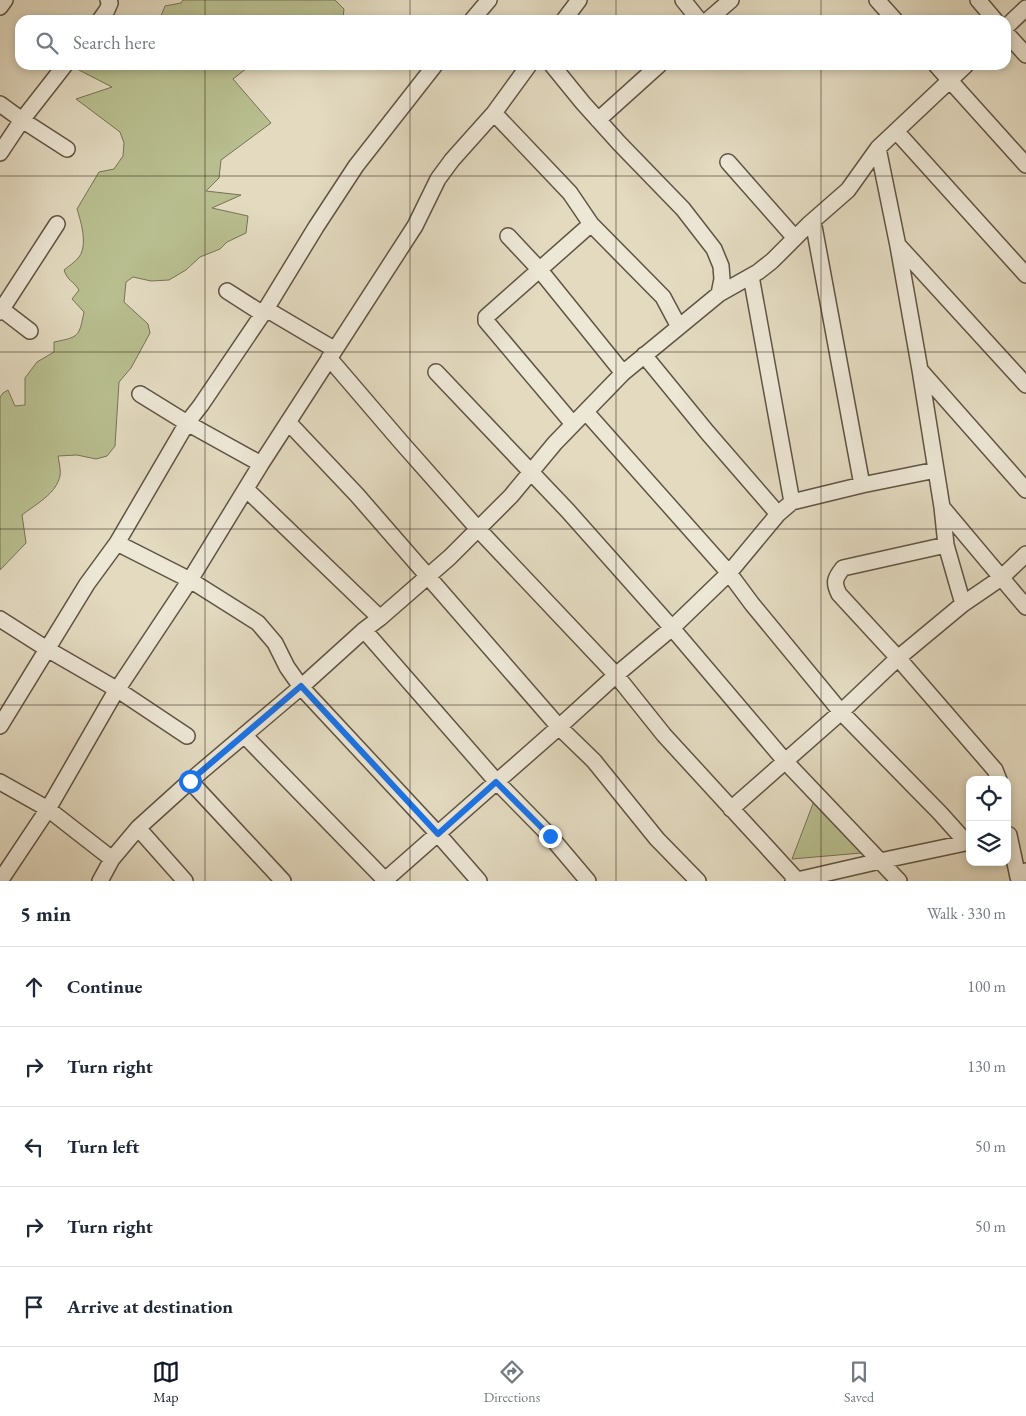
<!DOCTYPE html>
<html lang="en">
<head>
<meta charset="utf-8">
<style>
  :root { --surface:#fff; --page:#f2f2f3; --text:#1f2937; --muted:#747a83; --line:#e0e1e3; --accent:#111827 }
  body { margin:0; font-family:"EB Garamond",serif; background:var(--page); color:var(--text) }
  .controls { position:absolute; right:15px; bottom:15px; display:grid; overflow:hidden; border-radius:10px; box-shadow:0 2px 8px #0003 }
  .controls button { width:45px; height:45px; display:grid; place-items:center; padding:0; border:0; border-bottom:1px solid var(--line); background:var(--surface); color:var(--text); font:25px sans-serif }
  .stop { position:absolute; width:15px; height:15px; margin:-11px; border:4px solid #1a73e8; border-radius:50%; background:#fff }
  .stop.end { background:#1a73e8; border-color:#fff; box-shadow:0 1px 5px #0008 }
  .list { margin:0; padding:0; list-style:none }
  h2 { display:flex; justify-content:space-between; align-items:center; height:65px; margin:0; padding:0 20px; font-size:21px }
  h2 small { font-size:16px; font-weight:400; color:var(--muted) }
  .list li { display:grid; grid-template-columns:32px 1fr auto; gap:15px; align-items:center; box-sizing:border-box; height:80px; padding:0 20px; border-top:1px solid var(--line) }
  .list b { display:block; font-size:19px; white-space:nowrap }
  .list em { font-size:16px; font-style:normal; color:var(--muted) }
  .icon { flex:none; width:28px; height:28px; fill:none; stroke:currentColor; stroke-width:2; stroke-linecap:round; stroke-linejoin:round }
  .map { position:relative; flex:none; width:1026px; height:881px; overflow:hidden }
  .search { position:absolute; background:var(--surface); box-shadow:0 2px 8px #0003; left:15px; right:15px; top:15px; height:55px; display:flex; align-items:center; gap:12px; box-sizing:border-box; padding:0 18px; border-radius:15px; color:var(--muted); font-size:19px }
  .sheet { height:465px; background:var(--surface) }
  nav { display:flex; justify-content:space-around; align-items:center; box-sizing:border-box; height:70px; border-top:1px solid var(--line); background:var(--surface); font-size:14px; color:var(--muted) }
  nav a { display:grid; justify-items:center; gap:2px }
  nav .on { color:var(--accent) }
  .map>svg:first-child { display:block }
</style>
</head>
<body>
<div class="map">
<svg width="1026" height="881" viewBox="0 0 1026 881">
  <rect width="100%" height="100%" fill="#e3dac0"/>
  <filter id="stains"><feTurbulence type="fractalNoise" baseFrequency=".004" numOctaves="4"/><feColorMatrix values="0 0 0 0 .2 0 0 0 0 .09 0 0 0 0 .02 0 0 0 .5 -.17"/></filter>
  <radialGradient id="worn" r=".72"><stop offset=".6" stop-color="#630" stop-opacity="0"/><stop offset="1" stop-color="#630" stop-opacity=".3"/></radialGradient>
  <path fill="#b8be8f" stroke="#767255" d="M 183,0 L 335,0 L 344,9 L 343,18 L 341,20 L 158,20 L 161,16 L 165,6 L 181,3 Z
    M 80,65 L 251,65 L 233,79 L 271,123 L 221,160 L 219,178 L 206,191 L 241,195 L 212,208 L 248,216 L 246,233 L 227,242 L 220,249 L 200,257 L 186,270 L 169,280 L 151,281 L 133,277 L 126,282 L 124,302 L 148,324 L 150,333 L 131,368 L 119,382 L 115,446 L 107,456 L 96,459 L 77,455 L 58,456 C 59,462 61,470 60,476 C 56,494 36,504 22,515 L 26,543 L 0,570 L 0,397 L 3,393 L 8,390 L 15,406 L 25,405 L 25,378 L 37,362 L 54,352 L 54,342 C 79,337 79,337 84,312 L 72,299 L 79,290 C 73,280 68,282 64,270 C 69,266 75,262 79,257 C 88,245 81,222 77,209 L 99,172 L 114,169 L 123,156 L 124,143 L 120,132 L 76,99 L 112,87 L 77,69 Z
    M 814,801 L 861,853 L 792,859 Z"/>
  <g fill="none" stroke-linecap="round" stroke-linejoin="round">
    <defs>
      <path id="minor" d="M 683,0 L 699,20
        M 877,0 L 895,20
        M 978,0 L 995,20
        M 0,7 L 5,0
        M 100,20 L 107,10 L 110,3 L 108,0
        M 472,20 L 489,0
        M 564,20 L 579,0
        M 708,20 L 731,0
        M 1006,27 L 1026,8
        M 1006,33 L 1026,55
        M 552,65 L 583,103 L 619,143 L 683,209 L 714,249 L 721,266 L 722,279 L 719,294
        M 936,65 L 1026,165
        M 0,104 L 22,120 L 67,149
        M 494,113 L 570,193 L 591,224 L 663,297 L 679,327
        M 598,120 L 659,65
        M 896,131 L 1026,275
        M 878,148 L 898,246 L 920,370 L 942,507 L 946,545 L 963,604
        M 0,153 L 22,120 L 65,65
        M 728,162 L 795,238
        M 813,221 L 862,485 L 936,470
        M 508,236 L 539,269 L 623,373
        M 899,246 L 1026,385
        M 751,276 L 792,502 L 862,485
        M 227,291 L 263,314
        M 0,308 L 30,331
        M 266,309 L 315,338 L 334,349
        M 0,312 L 57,224
        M 644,355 L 707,432 L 778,514
        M 329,358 L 401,442 L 478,529 L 616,675 L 664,735 L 797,880
        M 920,370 L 1026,490
        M 436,372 L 568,511 L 672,628 L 785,761 L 899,881
        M 140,394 L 187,423 L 261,464
        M 586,412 L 729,573 L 752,604 L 841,712 L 940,813 L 966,842
        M 288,422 L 357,495 L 559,727 L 594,761 L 657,839 L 698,881
        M 573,424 L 486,321 L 486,317 L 591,224
        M 246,489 L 380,618
        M 942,507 L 1026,607
        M 117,543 L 190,580 L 258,623 L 275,643 L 287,667 L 301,687 L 438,834 L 479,881
        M 946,545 L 843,568 C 835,578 833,582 839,594 L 898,658 L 995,770 L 999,780
        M 0,619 L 47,649 L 118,690 L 187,736
        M 364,630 L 496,781 L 550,836 L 588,881
        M 0,726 L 87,584 L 117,543 L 187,423 L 201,405 L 266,309 L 316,227 L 356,166 L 435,65
        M 244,735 L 386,881
        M 190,781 L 283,881
        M 0,782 L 48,809 L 112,859
        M 731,809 L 841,712 L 898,658 L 963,604 L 1001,578 L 1026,554
        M 138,828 L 185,881
        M 1007,835 L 1009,835 L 1018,877 L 1026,871
        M 0,881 L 48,809 L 113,696 L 190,580 L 261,464 L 415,226 L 438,179 L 452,160 L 494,113 L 529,65
        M 100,881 L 112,859 L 138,828 L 190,781 L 301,687 L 364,630 L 380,618 L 450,557 L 511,496 L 555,443 L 623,373 L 719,294 L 758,272 L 772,261 L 808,225 L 848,190 L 878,148 L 966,65
        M 384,881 L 559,727 L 616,675 L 672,628 L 729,573 L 778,514 L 792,502
        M 793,881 L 880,861 L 970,842"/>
    </defs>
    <use href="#minor" stroke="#605444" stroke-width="18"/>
    <use href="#minor" stroke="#ede7d6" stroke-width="15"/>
  </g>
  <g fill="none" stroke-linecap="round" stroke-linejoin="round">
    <path stroke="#1a73e8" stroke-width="6" d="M 190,781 L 301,686 L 438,834 L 496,782 L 550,836"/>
  </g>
  <path fill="none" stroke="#35271b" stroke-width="1" stroke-opacity="0.55" d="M 205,0 L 205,20M 410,0 L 410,20M 616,0 L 616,20M 821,0 L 821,20M 205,65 L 205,881M 410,65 L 410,881M 616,65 L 616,881M 821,65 L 821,881M 0,176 L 1026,176M 0,352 L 1026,352M 0,529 L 1026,529M 0,705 L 1026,705"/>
  <rect width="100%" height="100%" filter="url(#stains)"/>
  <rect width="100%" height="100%" fill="url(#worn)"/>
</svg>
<div class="controls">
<button><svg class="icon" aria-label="locate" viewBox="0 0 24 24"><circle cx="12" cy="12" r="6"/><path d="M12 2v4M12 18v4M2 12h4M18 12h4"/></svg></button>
<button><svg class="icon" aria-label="layers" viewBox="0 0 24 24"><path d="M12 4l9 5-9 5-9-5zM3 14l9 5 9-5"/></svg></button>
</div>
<div class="stop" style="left:190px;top:781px"></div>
<div class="stop end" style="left:550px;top:836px"></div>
<div class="search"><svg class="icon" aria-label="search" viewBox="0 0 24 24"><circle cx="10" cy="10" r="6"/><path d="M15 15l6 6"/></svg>Search here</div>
</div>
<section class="sheet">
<h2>5 min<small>Walk · 330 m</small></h2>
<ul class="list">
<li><svg class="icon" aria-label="ahead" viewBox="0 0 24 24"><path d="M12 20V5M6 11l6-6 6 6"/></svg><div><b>Continue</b></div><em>100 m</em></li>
<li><svg class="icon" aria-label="right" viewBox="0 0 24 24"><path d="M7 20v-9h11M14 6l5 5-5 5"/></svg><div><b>Turn right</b></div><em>130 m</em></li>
<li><svg class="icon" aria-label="left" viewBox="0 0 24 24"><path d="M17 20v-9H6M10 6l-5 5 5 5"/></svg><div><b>Turn left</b></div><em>50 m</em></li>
<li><svg class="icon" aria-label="right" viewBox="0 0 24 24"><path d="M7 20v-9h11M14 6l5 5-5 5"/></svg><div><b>Turn right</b></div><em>50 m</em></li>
<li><svg class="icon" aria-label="arrive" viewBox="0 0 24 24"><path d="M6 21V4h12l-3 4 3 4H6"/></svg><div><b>Arrive at destination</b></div></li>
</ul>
</section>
<nav>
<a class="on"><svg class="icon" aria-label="map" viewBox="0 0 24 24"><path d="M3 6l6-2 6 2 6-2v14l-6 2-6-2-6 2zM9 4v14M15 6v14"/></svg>Map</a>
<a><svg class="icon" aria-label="directions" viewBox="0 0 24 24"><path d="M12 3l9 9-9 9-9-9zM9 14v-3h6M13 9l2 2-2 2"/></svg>Directions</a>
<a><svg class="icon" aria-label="saved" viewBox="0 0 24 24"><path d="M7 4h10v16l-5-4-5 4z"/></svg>Saved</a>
</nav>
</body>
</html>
